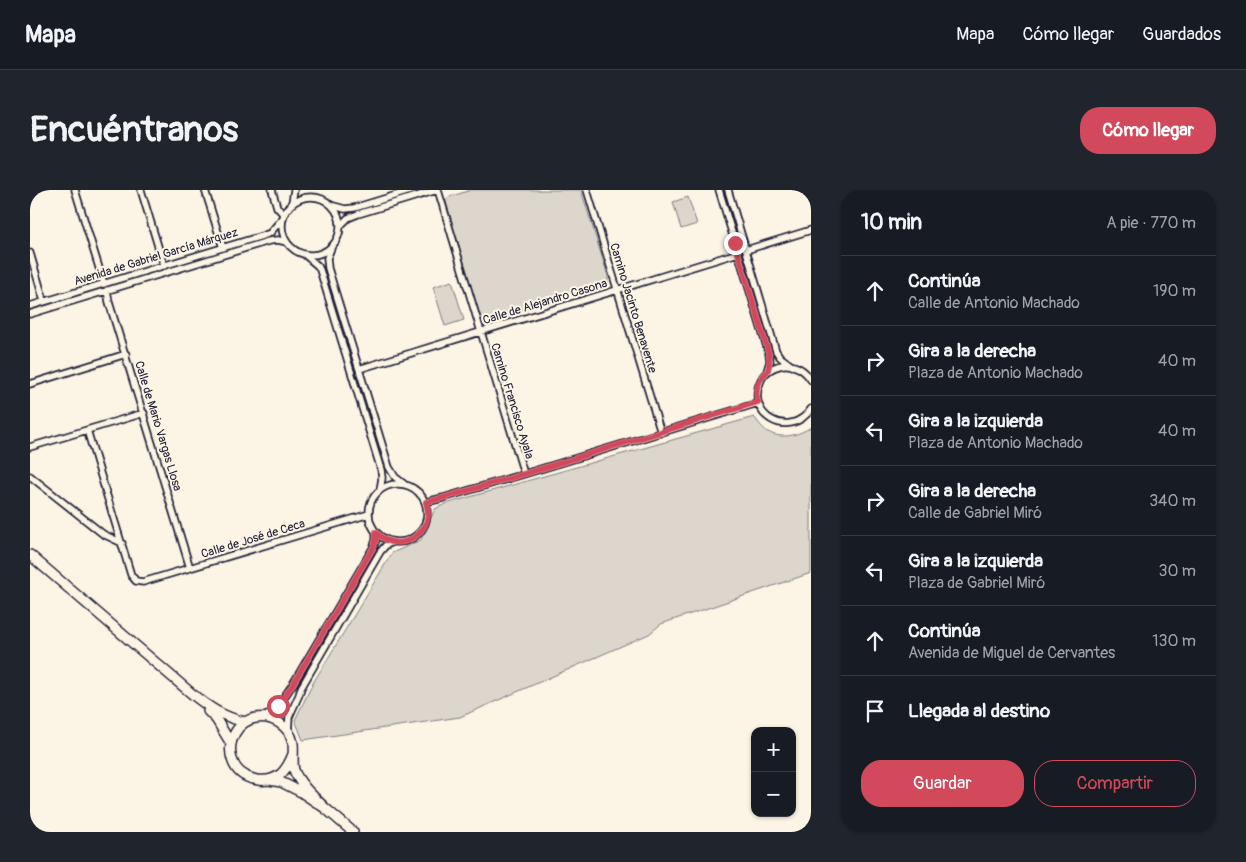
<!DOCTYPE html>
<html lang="es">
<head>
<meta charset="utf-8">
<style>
  :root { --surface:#171b24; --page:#20242c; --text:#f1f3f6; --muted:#9ea1a6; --line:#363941; --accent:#d1495b }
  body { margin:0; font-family:Pangolin,sans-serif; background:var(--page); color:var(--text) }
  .controls { position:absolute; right:15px; bottom:15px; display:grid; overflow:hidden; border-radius:10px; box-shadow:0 1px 4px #0004 }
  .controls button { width:45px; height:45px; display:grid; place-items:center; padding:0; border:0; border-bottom:1px solid var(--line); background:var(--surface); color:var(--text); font:25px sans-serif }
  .stop { position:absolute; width:15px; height:15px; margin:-11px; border:4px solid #d1495b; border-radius:50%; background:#fff }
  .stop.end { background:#d1495b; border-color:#fff; box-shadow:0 1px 5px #0008 }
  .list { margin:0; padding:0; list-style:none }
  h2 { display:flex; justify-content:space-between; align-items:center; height:65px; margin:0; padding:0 20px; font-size:21px }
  h2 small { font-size:16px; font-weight:400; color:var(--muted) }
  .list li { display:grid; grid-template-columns:32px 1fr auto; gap:15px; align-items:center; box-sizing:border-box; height:70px; padding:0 20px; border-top:1px solid var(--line) }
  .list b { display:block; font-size:19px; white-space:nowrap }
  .list p { margin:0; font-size:16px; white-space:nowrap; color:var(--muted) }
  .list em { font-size:16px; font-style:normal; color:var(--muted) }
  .actions { display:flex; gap:10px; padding:15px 20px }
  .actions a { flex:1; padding:11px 0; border:1px solid var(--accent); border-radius:20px; text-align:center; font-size:18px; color:var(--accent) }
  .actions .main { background:var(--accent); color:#fff }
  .icon { flex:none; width:28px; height:28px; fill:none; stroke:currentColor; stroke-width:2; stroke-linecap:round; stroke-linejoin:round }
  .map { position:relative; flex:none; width:781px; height:642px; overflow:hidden; border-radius:20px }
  header { display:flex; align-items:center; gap:30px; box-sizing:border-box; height:70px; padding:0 25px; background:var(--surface); border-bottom:1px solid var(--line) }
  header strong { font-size:24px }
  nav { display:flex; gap:28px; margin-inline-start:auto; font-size:18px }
  .intro { display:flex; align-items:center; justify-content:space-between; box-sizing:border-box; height:120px; padding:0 30px }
  h1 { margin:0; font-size:35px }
  .button { padding:12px 22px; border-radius:20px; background:var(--accent); color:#fff; font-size:18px; font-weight:700 }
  main { display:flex; gap:30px; padding:0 30px }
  aside { flex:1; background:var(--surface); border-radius:20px; box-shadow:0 1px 4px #0004 }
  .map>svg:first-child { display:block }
</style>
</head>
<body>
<header>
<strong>Mapa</strong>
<nav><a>Mapa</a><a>Cómo llegar</a><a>Guardados</a></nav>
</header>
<div class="intro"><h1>Encuéntranos</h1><a class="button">Cómo llegar</a></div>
<main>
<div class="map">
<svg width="781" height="642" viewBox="0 0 781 642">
  <rect width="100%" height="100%" fill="#fcf5e5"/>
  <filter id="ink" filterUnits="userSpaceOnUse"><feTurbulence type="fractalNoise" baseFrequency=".02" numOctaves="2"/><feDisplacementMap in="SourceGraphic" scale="10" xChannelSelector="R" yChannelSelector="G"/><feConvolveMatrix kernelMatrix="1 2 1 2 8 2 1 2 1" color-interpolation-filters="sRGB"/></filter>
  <g filter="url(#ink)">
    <path fill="#dcd6cc" stroke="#7f7c84" d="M 441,0 L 551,0 L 578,86 L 578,91 L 577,93 L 457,131 L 454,131 L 451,129 L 416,12 L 416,9 L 419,7 Z
      M 658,7 L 667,34 L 651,39 L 643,12 Z
      M 422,91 L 434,130 L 415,136 L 403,97 Z
      M 724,227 C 728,232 733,239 738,242 C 752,250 769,245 781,237 L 781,383 L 631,434 L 619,444 L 430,527 L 273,550 L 265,530 L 283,493 L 362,363 L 391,350 L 405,319 L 415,314 Z"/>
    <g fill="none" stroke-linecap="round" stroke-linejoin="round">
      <defs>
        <path id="street" d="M 45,0 L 74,94
          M 111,0 L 134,76
          M 175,0 L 193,58
          M 242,0 L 247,17 L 254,25
          M 408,0 L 494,284
          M 557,0 L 631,243
          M 689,0 L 739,164 L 740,171 L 737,181
          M 698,0 L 746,161 L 750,167 L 762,176
          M252 36a29 29 0 1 1 58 0a29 29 0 1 1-58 0Z
          M 262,13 L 264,0
          M 304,16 L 315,19 L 324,18 L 383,0
          M 310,36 L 318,28 L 328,24 L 407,0
          M 302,56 L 297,68 L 298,78 L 359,277 L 365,287 L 374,294
          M 716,60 L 781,40
          M 0,63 L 14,111
          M 275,65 L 288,76 L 290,80 L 351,280 L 352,288 L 350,300
          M 77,100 L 79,112 L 160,378
          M 0,116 L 235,45 L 240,43 L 252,29
          M 0,124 L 239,51 L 248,50 L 257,52
          M 329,179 L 708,63
          M 781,190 C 775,180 764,173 752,175 C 743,177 735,181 731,190 C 714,225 759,251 781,219
          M 0,194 L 96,164
          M 57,240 L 101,385 L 106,391 L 113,392 L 339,324
          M 0,257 L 114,223
          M 0,286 L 73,344 L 92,353
          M339 323a29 29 0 1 1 58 0a29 29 0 1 1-58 0Z
          M 396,312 L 413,308 L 494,284 L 728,213
          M 235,527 L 248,516 L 263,494 L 343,358 L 346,350 L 346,343
          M 258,542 L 259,527 L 269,505 L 271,498 L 350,362 L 356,355 L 363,352"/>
        <path id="secondary" d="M 0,365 L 161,503 C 178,517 193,527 215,532
          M 178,521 L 186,529 L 200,552
          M 263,564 C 260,572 257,578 251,584 C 236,596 210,590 203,572 C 199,562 200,552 205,543 C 209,535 218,529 226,528 C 242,525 260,536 263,553 C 264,562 262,572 264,580 C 269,594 285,608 295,618
          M 239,590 L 251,592 L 271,602 L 295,618 L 323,642"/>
      </defs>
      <use href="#street" stroke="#22223b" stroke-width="9"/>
      <use href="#secondary" stroke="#22223b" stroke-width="12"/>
      <use href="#street" stroke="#fcf5e5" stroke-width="5.5"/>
      <use href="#secondary" stroke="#fcf5e5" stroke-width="9"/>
    </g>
  </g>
  <g fill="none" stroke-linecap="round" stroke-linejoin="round" filter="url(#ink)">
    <path stroke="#d1495b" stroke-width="6" d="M 248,516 L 263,494 L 343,358 L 346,350 L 346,342 C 349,345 353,348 356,350 C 375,359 397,343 398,324 C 398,320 397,316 396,312 L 413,308 L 494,284 L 728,212 C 725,203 727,194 733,186 C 736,182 736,184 738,180 C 740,174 739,169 739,164 L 705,53"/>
  </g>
  <g text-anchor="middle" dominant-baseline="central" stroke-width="4" stroke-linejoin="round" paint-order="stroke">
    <g font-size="12" fill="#22223b" stroke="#fcf5e5">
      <text transform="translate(126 67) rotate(-17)">Avenida de Gabriel García Márquez</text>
      <text transform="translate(515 112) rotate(-17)">Calle de Alejandro Casona</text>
      <text transform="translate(603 118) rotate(73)">Camino Jacinto Benavente</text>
      <text transform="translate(482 211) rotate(73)">Camino Francisco Ayala</text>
      <text transform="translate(128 236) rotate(73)">Calle de Mario Vargas Llosa</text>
      <text transform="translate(223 349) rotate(-17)">Calle de José de Ceca</text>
    </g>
  </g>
</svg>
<div class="controls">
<button>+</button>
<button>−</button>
</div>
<div class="stop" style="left:248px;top:516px"></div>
<div class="stop end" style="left:705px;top:53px"></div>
</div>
<aside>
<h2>10 min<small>A pie · 770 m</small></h2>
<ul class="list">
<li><svg class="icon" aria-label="ahead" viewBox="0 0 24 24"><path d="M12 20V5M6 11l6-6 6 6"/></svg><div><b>Continúa</b><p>Calle de Antonio Machado</p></div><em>190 m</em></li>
<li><svg class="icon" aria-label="right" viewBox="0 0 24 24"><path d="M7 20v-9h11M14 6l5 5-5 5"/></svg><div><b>Gira a la derecha</b><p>Plaza de Antonio Machado</p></div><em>40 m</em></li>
<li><svg class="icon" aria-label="left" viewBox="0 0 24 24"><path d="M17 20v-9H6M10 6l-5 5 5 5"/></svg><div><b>Gira a la izquierda</b><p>Plaza de Antonio Machado</p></div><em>40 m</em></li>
<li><svg class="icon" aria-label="right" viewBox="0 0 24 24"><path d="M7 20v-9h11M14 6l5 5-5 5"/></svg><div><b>Gira a la derecha</b><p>Calle de Gabriel Miró</p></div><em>340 m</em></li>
<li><svg class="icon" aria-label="left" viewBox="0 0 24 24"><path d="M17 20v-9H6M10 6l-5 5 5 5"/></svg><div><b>Gira a la izquierda</b><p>Plaza de Gabriel Miró</p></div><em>30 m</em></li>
<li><svg class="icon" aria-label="ahead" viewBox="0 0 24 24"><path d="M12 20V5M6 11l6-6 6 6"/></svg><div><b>Continúa</b><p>Avenida de Miguel de Cervantes</p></div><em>130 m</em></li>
<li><svg class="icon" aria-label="arrive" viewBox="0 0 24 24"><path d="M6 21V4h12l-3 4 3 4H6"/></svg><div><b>Llegada al destino</b></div></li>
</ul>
<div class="actions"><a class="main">Guardar</a><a>Compartir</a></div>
</aside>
</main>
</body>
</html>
